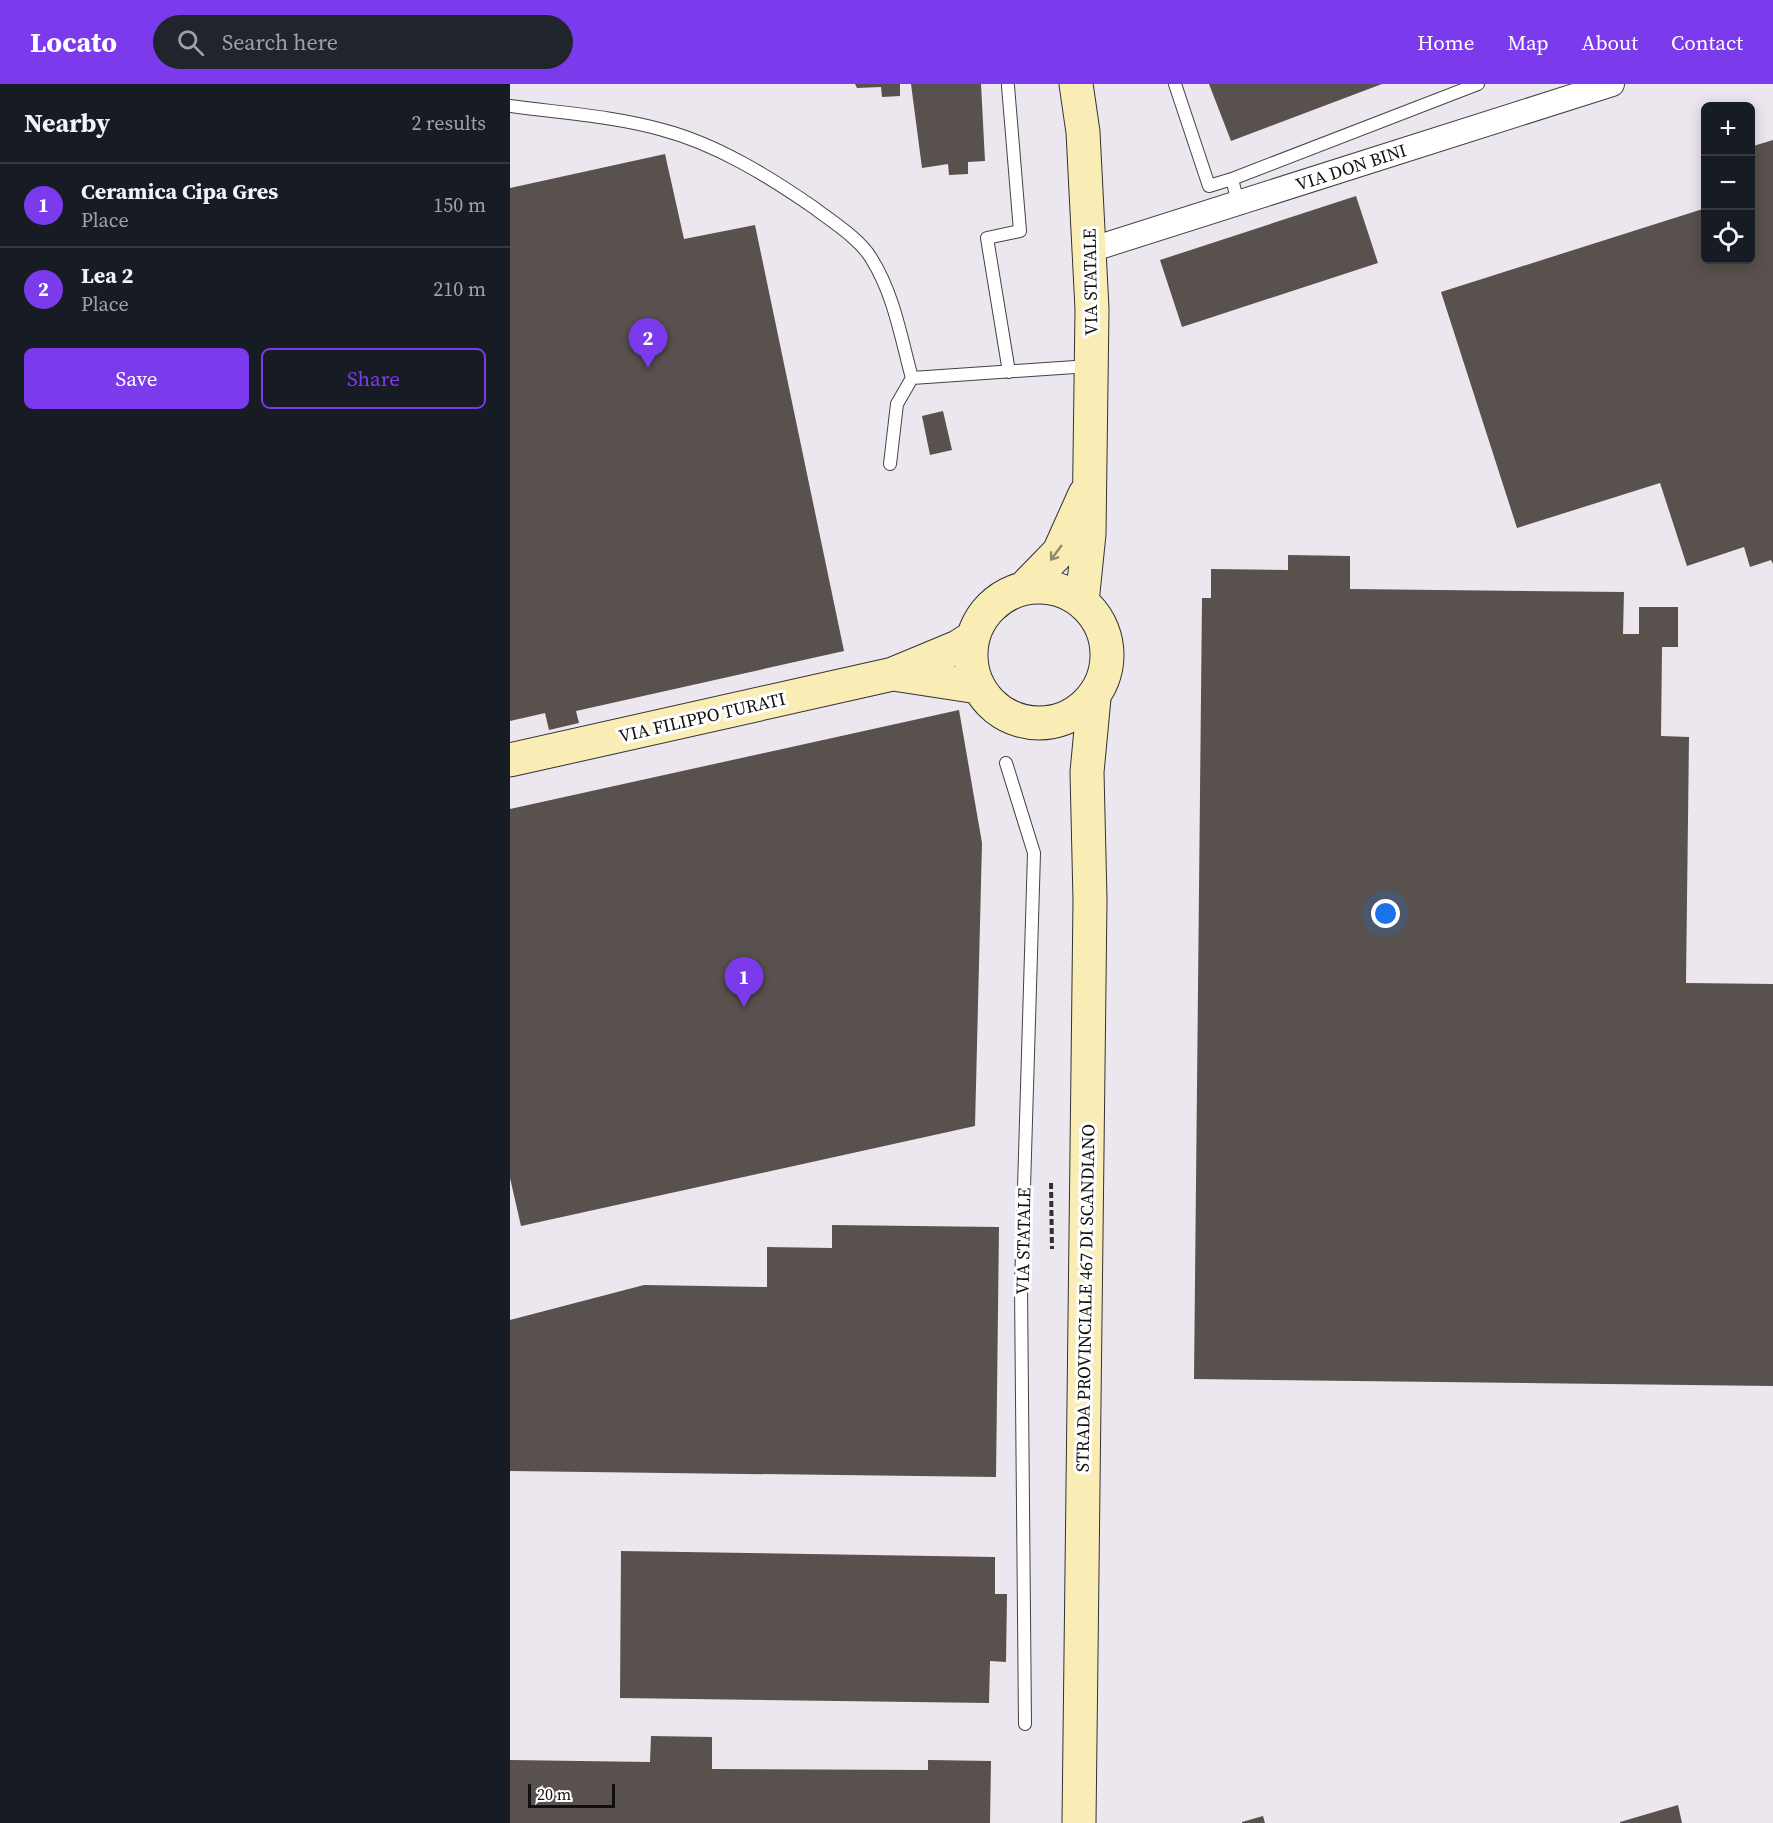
<!DOCTYPE html>
<html lang="en">
<head>
<meta charset="utf-8">
<style>
  :root { --surface:#171b24; --page:#20242c; --text:#f1f3f6; --muted:#9ea1a6; --line:#363941; --accent:#7c3aed }
  body { margin:0; font-family:"Source Serif 4",serif; background:var(--page); color:var(--text) }
  .controls { position:absolute; right:18px; top:18px; display:grid; overflow:hidden; border-radius:9px; box-shadow:0 3px 15px #0003 }
  .controls button { width:54px; height:54px; display:grid; place-items:center; padding:0; border:0; border-bottom:2px solid var(--line); background:var(--surface); color:var(--text); font:30px sans-serif }
  .scale { position:absolute; left:18px; bottom:15px; width:87px; box-sizing:border-box; padding-left:6px; border:3px solid #101010; border-top:0; font-size:16px; line-height:21px; white-space:nowrap; color:#101010; -webkit-text-stroke:4px #fff; paint-order:stroke }
  .you { position:absolute; left:876px; top:830px; width:21px; height:21px; margin:-15px; border:4px solid #fff; border-radius:50%; background:#1a73e8; box-shadow:0 0 0 9px #1a73e833 }
  .badge { display:grid; place-items:center; width:39px; height:39px; border-radius:50%; background:var(--accent); color:#fff; font-size:20px; font-weight:700 }
  .pin { position:absolute; translate:-50% -50px; filter:drop-shadow(0 2px 3px #0008) }
  .pin::after { content:''; position:absolute; top:32px; width:21px; height:18px; background:inherit; clip-path:polygon(0 0,100% 0,50% 100%) }
  .list { margin:0; padding:0; list-style:none }
  h2 { display:flex; justify-content:space-between; align-items:center; height:78px; margin:0; padding:0 24px; font-size:26px }
  h2 small { font-size:20px; font-weight:400; color:var(--muted) }
  .list li { display:grid; grid-template-columns:39px 1fr auto; gap:18px; align-items:center; box-sizing:border-box; height:84px; padding:0 24px; border-top:2px solid var(--line) }
  .list b { display:block; font-size:22px; white-space:nowrap }
  .list p { margin:0; font-size:20px; white-space:nowrap; color:var(--muted) }
  .list em { font-size:20px; font-style:normal; color:var(--muted) }
  .actions { display:flex; gap:12px; padding:18px 24px }
  .actions a { flex:1; padding:14px 0; border:2px solid var(--accent); border-radius:9px; text-align:center; font-size:21px; color:var(--accent) }
  .actions .main { background:var(--accent); color:#fff }
  .icon { flex:none; width:33px; height:33px; fill:none; stroke:currentColor; stroke-width:2; stroke-linecap:round; stroke-linejoin:round }
  .map { position:relative; flex:none; width:1263px; height:1739px; overflow:hidden }
  header { display:flex; align-items:center; gap:36px; box-sizing:border-box; height:84px; padding:0 30px; background:var(--accent); color:#fff }
  header strong { font-size:28px }
  nav { display:flex; gap:33px; margin-inline-start:auto; font-size:21px }
  .search { width:420px; height:54px; background:var(--page); display:flex; align-items:center; gap:15px; box-sizing:border-box; padding:0 21px; border-radius:33px; color:var(--muted); font-size:22px }
  main { display:flex }
  aside { flex:1; background:var(--surface) }
  .map>svg:first-child { display:block }
</style>
</head>
<body>
<header>
<strong>Locato</strong>
<div class="search"><svg class="icon" aria-label="search" viewBox="0 0 24 24"><circle cx="10" cy="10" r="6"/><path d="M15 15l6 6"/></svg>Search here</div>
<nav><a>Home</a><a>Map</a><a>About</a><a>Contact</a></nav>
</header>
<main>
<aside>
<h2>Nearby<small>2 results</small></h2>
<ul class="list">
<li><span class="badge">1</span><div><b>Ceramica Cipa Gres</b><p>Place</p></div><em>150 m</em></li>
<li><span class="badge">2</span><div><b>Lea 2</b><p>Place</p></div><em>210 m</em></li>
</ul>
<div class="actions"><a class="main">Save</a><a>Share</a></div>
</aside>
<div class="map">
<svg width="1263" height="1739" viewBox="0 0 1263 1739">
  <rect width="100%" height="100%" fill="#fefcf5"/>
  <path fill="#ece6ee" fill-rule="evenodd" d="M 0,0 L 1263,0 L 1263,1739 L 0,1739 ZM 1196,22 L 1240,22 L 1240,176 L 1196,176 Z"/>
  <path fill="#58514d" d="M 345,0 L 390,0 L 390,12 L 372,13 L 371,3 L 347,4 Z
    M 401,0 L 471,0 L 475,77 L 458,78 L 458,90 L 439,91 L 438,80 L 412,84 Z
    M 699,0 L 872,0 L 721,57 Z
    M 1263,56 L 1263,480 L 1261,476 L 1240,483 L 1234,463 L 1177,482 L 1150,399 L 1007,444 L 931,208 L 1196,124 L 1196,176 L 1240,176 L 1240,63 Z
    M 155,70 L 174,155 L 245,141 L 334,567 L 66,627 L 69,639 L 39,646 L 35,629 L 0,637 L 0,104 Z
    M 846,112 L 868,179 L 672,243 L 650,176 Z
    M 433,327 L 442,366 L 420,371 L 412,332 Z
    M 778,471 L 840,472 L 840,505 L 1114,508 L 1113,550 L 1129,550 L 1129,523 L 1168,523 L 1168,563 L 1152,563 L 1151,652 L 1179,653 L 1176,899 L 1263,900 L 1263,1302 L 684,1295 L 692,514 L 701,514 L 701,485 L 778,486 Z
    M 449,626 L 472,759 L 465,1042 L 11,1142 L 0,1094 L 0,725 Z
    M 322,1141 L 489,1143 L 486,1393 L 0,1387 L 0,1236 L 134,1201 L 257,1203 L 257,1163 L 322,1164 Z
    M 111,1467 L 485,1473 L 485,1510 L 497,1510 L 496,1578 L 480,1577 L 479,1619 L 110,1614 Z
    M 141,1652 L 202,1653 L 202,1685 L 418,1686 L 418,1676 L 481,1677 L 480,1739 L 0,1739 L 0,1676 L 140,1678 Z
    M 1168,1721 L 1172,1739 L 1110,1739 L 1110,1738 Z
    M 753,1732 L 755,1739 L 732,1739 L 732,1738 Z"/>
  <g fill="none" stroke-linecap="round" stroke-linejoin="round">
    <defs>
      <path id="lane" d="M 665,0 L 699,102 L 722,95
        M 498,2 L 510,147 L 477,154 L 499,288
        M 0,22 C 51,29 104,32 153,46 C 206,60 258,92 303,123 C 321,137 349,154 361,174 C 384,210 391,254 402,294 L 580,282
        M 728,119 L 722,95 L 968,0
        M 380,380 L 387,320 L 402,294
        M 496,679 L 524,769 L 511,1204 L 515,1640"/>
      <path id="street" d="M 580,166 L 1102,0"/>
      <path id="secondary" d="M 566,0 L 573,48 L 582,225 L 579,450 L 572,518
        M461 571a68 68 0 1 1 136 0a68 68 0 1 1-136 0Z
        M 514,504 L 549,468 L 575,410
        M 383,590 L 468,603
        M 0,676 L 383,590 L 448,563 L 462,554
        M 569,1739 L 580,816 L 577,688 L 584,614"/>
    </defs>
    <use href="#lane" stroke="#434343" stroke-width="14"/>
    <use href="#street" stroke="#434343" stroke-width="26"/>
    <use href="#secondary" stroke="#323232" stroke-width="35"/>
    <path stroke="#323232" stroke-width="4" stroke-dasharray="6 3" stroke-linecap="butt" d="M 541,1099 L 542,1165"/>
    <use href="#lane" stroke="#fff" stroke-width="12"/>
    <use href="#street" stroke="#fff" stroke-width="24"/>
    <use href="#secondary" stroke="#f9edb5" stroke-width="33"/>
  </g>
  <defs><path id="oneway-shaft" d="M-6 0H5M1.5-3L5.5 0L1.5 3" fill="none" stroke-width="1.6" stroke-linecap="round" stroke-linejoin="round" transform="scale(1.5)"/></defs>
  <use stroke="#908a6b" href="#oneway-shaft" transform="translate(546 469) rotate(126)"/>
  <g text-anchor="middle" dominant-baseline="central" stroke-width="6" stroke-linejoin="round" paint-order="stroke">
    <g font-size="18" fill="#101010" stroke="#fff">
      <text transform="translate(841 83) rotate(-18)">VIA DON BINI</text>
      <text transform="translate(580 198) rotate(-91)">VIA STATALE</text>
      <text transform="translate(192 633) rotate(-13)">VIA FILIPPO TURATI</text>
      <text transform="translate(513 1157) rotate(-89)">VIA STATALE</text>
      <text transform="translate(575 1214) rotate(-89)">STRADA PROVINCIALE 467 DI SCANDIANO</text>
    </g>
  </g>
</svg>
<div class="controls">
<button>+</button>
<button>−</button>
<button><svg class="icon" aria-label="locate" viewBox="0 0 24 24"><circle cx="12" cy="12" r="6"/><path d="M12 2v4M12 18v4M2 12h4M18 12h4"/></svg></button>
</div>
<div class="scale">20 m</div>
<div class="you"></div>
<div class="pin badge" style="left:234px;top:923px">1</div>
<div class="pin badge" style="left:138px;top:284px">2</div>
</div>
</main>
</body>
</html>
